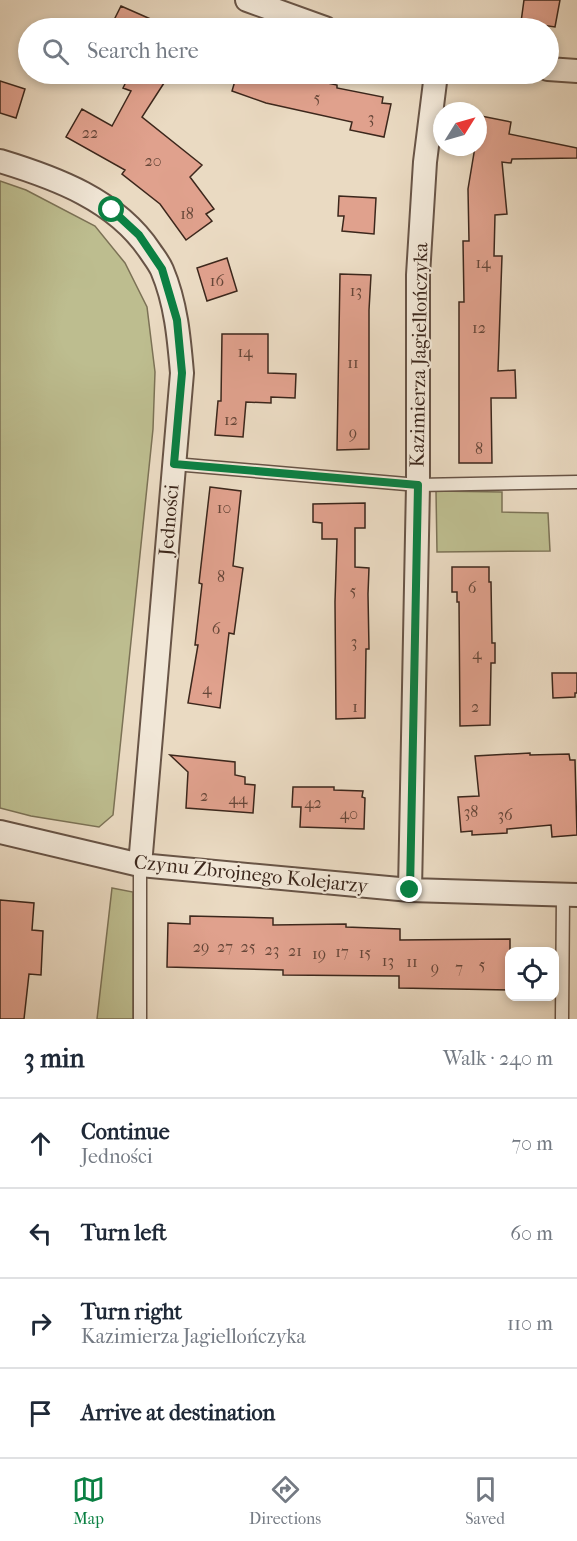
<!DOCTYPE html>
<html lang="en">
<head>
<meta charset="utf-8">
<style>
  :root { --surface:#fff; --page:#f2f2f3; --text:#1f2937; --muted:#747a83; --line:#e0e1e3; --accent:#0b8043 }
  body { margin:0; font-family:"IM FELL French Canon",serif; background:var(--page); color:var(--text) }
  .controls { position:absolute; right:18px; bottom:18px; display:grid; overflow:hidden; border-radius:12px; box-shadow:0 3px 9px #0003 }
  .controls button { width:54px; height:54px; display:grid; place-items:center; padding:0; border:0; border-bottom:2px solid var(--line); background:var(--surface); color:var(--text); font:30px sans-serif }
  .compass { position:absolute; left:433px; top:102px; width:54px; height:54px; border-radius:50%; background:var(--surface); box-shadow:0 3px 9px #0003; rotate:53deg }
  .stop { position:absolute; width:18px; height:18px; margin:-14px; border:4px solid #0b8043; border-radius:50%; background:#fff }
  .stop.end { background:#0b8043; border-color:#fff; box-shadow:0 2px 6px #0008 }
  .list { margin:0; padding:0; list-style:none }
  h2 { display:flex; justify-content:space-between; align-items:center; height:78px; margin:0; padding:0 24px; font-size:26px }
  h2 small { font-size:20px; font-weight:400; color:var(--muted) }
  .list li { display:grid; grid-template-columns:39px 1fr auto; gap:18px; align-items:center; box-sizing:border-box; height:90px; padding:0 24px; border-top:2px solid var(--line) }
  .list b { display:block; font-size:22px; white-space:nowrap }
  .list p { margin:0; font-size:20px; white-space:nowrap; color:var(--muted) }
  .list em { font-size:20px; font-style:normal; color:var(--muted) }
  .icon { flex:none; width:33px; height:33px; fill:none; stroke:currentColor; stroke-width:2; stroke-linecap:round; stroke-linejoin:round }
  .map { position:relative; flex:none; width:577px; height:1019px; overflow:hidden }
  .search { position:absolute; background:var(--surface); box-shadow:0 3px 9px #0003; left:18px; right:18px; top:18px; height:66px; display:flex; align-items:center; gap:15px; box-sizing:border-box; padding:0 21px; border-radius:33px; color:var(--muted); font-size:22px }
  .sheet { height:438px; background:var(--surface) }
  nav { display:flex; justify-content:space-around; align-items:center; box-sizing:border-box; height:84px; border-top:2px solid var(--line); background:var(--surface); font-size:16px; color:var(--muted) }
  nav a { display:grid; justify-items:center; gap:3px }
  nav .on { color:var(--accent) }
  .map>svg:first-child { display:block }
</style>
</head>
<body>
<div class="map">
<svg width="577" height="1019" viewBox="0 0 577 1019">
  <rect width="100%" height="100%" fill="#eadac2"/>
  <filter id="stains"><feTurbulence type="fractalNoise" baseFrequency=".00333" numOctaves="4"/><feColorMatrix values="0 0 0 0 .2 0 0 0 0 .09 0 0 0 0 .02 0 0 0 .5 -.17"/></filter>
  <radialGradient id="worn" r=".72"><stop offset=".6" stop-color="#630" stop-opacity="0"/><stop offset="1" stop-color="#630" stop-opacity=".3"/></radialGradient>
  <path fill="#bdbd8f" stroke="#7c7256" stroke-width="1.5" d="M 0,181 L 26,190 L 95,226 L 125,263 L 147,307 L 155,372 L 153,429 L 113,815 L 99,827 L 31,816 L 0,808 Z
    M 436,491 L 502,492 L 502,512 L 548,513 L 550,551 L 437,552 Z
    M 112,888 L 133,892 L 133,1019 L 97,1019 Z"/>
  <path fill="#e0a18d" stroke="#3c271c" stroke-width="1.5" d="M 524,0 L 560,0 L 555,27 L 521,22 Z
    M 121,6 L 171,28 L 110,28 Z
    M 130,74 L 141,74 L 164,83 L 142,117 L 202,165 L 190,177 L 214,209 L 206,214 L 212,221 L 186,240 L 160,204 L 122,174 L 125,170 L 66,137 L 82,109 L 112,126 L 131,91 L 123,88 Z
    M 237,74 L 285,74 L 337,85 L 337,88 L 383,97 L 382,103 L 391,104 L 384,137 L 350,130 L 352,122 L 266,103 L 232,91 Z
    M 0,81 L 25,89 L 16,118 L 0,113 Z
    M 481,116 L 511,122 L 509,134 L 577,148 L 577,158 L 512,159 L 511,163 L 502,162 L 507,214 L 495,215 L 494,256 L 502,256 L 498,371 L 515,370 L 516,398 L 491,398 L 492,463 L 459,463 L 459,302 L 464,302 L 463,241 L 469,241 L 468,189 L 475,147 L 478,147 Z
    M 339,196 L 376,198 L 374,234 L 342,231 L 344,216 L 338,216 Z
    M 227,258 L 237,291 L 207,301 L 197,268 Z
    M 340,274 L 371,275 L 369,310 L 369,449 L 337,450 Z
    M 222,334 L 268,334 L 268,373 L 296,374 L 295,398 L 271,397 L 271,403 L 246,402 L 243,437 L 215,435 L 218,401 L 221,401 Z
    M 210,487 L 241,491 L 233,566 L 243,568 L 234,634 L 229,633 L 220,708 L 188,703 L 198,645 L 195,645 L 202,584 L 199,583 Z
    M 365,503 L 365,528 L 355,528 L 355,567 L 369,568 L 368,594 L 369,649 L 366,649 L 365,718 L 336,719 L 335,602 L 337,539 L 322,539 L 322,523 L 313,522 L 313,504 Z
    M 452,567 L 489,567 L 489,582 L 491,582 L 492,643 L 495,643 L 495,663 L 491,663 L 490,725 L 460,726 L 459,602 L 457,602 L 457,592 L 452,592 Z
    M 552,673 L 577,673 L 577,693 L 575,693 L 575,697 L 553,698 Z
    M 530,753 L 530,755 L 569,754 L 570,760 L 575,760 L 577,835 L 552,837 L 551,825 L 507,829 L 507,833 L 472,835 L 472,831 L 461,832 L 458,797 L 479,796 L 475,756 Z
    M 170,755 L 235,762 L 235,775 L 245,777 L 245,784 L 255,785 L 253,813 L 186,808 L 188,772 Z
    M 293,787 L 334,787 L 334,790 L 363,791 L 362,797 L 365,798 L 364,829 L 300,827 L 301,807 L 292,807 Z
    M 0,900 L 34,903 L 32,930 L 43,931 L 41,975 L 29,974 L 24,1019 L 0,1019 Z
    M 190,916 L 273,918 L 273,925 L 346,924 L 346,927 L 400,929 L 400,940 L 510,939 L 510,990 L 399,988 L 399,976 L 283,975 L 283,970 L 167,967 L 168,923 L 190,924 Z"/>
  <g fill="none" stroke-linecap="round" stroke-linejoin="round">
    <defs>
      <path id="service" d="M 174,464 L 418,485 L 577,482
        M 140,865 L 140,1019
        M 562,1019 L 563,895"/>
      <path id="minor" d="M 247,0 L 325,28
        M 548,69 L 577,71
        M 0,161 C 56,178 116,200 150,251 C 154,257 159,263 162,270 C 176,303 179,338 182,373 L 140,865
        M 0,832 L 140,865 L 410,890 L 577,895
        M 410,890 L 418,485 L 418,275 L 425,162 L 436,74"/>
    </defs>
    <use href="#service" stroke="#685446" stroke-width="15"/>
    <use href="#minor" stroke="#685446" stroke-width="26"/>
    <use href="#service" stroke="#f1e7d7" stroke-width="12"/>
    <use href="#minor" stroke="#f1e7d7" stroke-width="22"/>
  </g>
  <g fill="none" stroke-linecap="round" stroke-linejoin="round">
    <path stroke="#0b8043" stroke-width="8" d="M 112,210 L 139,235 L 162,269 L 177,320 L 182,373 L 174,464 L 418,485 L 410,890"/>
  </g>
  <g text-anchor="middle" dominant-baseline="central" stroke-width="4.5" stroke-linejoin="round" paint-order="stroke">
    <g font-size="16" fill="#654638">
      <text x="317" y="97">5</text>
      <text x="371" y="117">3</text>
      <text x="90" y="132">22</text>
      <text x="153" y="160">20</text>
      <text x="187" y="213">18</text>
      <text x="483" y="262">14</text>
      <text x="217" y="280">16</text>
      <text x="356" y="290">13</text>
      <text x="479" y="327">12</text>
      <text x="245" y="351">14</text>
      <text x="353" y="362">11</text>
      <text x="231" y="419">12</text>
      <text x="353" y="432">9</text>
      <text x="479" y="448">8</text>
      <text x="224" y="507">10</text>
      <text x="221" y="576">8</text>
      <text x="472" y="587">6</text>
      <text x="353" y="590">5</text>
      <text x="216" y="628">6</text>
      <text x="354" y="641">3</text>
      <text x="477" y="653">4</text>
      <text x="207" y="688">4</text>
      <text x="355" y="706">1</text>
      <text x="475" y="706">2</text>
      <text x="204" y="795">2</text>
      <text x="238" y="798">44</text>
      <text x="313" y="802">42</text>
      <text x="471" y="811">38</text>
      <text x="349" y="813">40</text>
      <text x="505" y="814">36</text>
      <text x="201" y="946">29</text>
      <text x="225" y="946">27</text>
      <text x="248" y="946">25</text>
      <text x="272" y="949">23</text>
      <text x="295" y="950">21</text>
      <text x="342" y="951">17</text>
      <text x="365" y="952">15</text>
      <text x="319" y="953">19</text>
      <text x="388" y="960">13</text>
      <text x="412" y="961">11</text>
      <text x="482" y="964">5</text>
      <text x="435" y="967">9</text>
      <text x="459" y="967">7</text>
    </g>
    <g font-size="20" fill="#3c271c" stroke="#f1e7d7">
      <text transform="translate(419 355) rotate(-89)">Kazimierza Jagiellończyka</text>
      <text transform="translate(169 520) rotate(-85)">Jedności</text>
      <text transform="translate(251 874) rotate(6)">Czynu Zbrojnego Kolejarzy</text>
    </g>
  </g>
  <rect width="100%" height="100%" filter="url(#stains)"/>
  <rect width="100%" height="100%" fill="url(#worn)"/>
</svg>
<div class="controls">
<button><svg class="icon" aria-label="locate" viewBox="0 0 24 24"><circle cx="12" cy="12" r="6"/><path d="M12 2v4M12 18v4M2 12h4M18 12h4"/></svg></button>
</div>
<svg class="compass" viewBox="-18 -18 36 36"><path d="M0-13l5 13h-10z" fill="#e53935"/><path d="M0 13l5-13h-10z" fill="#747a83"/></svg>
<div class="stop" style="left:112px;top:210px"></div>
<div class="stop end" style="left:410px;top:890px"></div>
<div class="search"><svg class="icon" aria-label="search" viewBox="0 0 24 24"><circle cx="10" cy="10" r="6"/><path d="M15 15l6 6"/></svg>Search here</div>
</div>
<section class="sheet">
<h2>3 min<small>Walk · 240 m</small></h2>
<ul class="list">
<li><svg class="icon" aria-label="ahead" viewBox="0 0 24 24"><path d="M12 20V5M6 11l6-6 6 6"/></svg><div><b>Continue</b><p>Jedności</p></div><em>70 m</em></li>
<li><svg class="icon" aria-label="left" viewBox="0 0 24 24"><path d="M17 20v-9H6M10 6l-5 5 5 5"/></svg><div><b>Turn left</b></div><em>60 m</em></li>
<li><svg class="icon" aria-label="right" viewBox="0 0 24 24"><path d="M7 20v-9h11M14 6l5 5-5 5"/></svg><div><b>Turn right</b><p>Kazimierza Jagiellończyka</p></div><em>110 m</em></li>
<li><svg class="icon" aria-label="arrive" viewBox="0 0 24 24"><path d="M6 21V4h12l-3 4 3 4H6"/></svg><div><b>Arrive at destination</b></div></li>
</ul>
</section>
<nav>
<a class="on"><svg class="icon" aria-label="map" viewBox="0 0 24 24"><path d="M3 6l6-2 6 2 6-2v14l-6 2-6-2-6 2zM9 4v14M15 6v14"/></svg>Map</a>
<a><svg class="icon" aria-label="directions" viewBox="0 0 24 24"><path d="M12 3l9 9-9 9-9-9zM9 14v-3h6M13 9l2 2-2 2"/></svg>Directions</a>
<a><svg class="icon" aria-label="saved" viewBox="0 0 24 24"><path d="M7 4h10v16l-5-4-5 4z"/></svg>Saved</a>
</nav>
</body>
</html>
